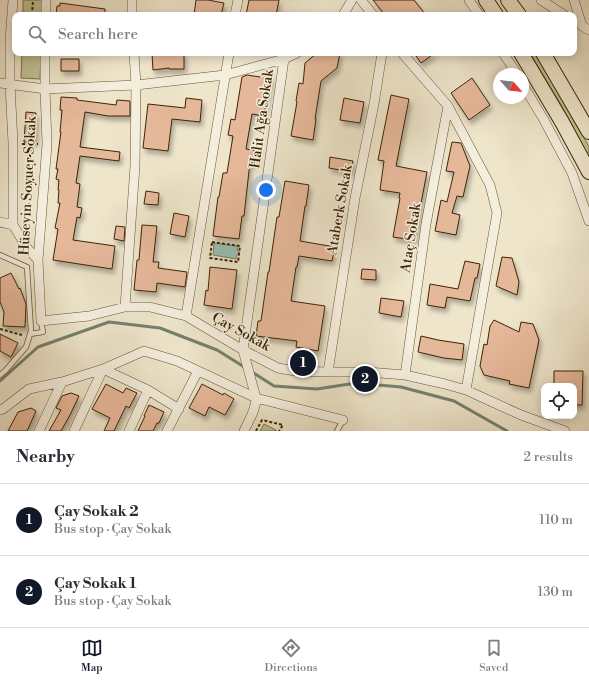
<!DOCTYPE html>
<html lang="en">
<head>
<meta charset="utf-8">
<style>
  :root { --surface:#fff; --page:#f2f2f3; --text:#2b2b33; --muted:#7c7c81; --line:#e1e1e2; --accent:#111827 }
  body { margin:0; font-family:"Libre Bodoni",serif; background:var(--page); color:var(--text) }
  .controls { position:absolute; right:12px; bottom:12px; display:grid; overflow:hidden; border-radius:8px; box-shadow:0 2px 10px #0003 }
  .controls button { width:36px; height:36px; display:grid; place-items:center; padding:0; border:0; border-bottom:1px solid var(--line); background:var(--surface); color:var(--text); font:20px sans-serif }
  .compass { position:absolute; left:493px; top:68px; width:36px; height:36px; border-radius:50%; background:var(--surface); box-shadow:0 2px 10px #0003; rotate:117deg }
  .you { position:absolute; left:266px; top:190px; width:14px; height:14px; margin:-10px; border:3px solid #fff; border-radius:50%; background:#1a73e8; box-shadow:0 0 0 6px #1a73e833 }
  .badge { display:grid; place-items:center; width:26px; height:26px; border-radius:50%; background:var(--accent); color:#fff; font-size:13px; font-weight:700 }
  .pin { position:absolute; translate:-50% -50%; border:2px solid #fff; box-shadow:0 1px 4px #0006 }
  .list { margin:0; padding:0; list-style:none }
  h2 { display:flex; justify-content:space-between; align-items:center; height:52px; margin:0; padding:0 16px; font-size:17px }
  h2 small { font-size:13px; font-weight:400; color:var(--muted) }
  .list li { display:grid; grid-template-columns:26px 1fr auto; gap:12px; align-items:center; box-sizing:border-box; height:72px; padding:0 16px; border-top:1px solid var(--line) }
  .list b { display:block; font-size:15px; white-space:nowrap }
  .list p { margin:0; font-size:13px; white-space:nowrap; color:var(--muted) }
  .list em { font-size:13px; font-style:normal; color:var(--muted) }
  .icon { flex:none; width:22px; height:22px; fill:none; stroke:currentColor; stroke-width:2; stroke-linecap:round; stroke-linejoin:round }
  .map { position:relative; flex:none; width:589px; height:431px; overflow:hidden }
  .search { position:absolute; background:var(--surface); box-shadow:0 2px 10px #0003; left:12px; right:12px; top:12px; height:44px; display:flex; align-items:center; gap:10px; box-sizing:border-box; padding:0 14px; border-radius:8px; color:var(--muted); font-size:15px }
  .sheet { height:196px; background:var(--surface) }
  nav { display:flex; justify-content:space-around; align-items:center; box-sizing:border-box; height:56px; border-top:1px solid var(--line); background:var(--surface); font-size:11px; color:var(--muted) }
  nav a { display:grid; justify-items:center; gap:2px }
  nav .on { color:var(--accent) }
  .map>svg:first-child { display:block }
</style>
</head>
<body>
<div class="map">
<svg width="589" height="431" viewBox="0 0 589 431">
  <defs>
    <filter id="shadow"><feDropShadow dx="2.5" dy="4.5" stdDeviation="2" flood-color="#0004"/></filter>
  </defs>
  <rect width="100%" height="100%" fill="#eee5cb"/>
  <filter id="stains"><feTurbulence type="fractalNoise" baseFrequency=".005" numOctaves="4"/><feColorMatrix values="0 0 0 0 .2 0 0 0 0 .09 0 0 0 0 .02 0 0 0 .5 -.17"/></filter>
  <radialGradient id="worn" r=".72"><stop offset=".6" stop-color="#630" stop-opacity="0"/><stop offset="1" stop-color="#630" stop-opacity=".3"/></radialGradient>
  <path fill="#bfc393" stroke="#7e744b" d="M 23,0 L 42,0 L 42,15 L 23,15 Z
    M 22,53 L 41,53 L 40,79 L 21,78 Z
    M 530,53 L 535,53 L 564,100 L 589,147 L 589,157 L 560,103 Z
    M 264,424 L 276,430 L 276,431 L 260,431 Z"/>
  <path fill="#9abfb3" stroke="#74816d" d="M 214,243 L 238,246 L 237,250 L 239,251 L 239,253 L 237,255 L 236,259 L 213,255 Z"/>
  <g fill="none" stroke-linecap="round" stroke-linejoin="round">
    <path stroke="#74816d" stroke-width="3" d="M 252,372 L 274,386 L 317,389 L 356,383 L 401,387 L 454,401 L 507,431
      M 0,381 L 38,347 L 109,322 L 160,328 L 217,350 L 246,368"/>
  </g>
  <path fill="#e6b89a" stroke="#3c2503" filter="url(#shadow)" d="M 196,0 L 208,0 L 224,3 L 221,15 L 194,15 Z
    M 249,0 L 279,0 L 276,15 L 246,15 Z
    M 373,0 L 414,0 L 426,15 L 385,15 Z
    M 60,3 L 105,9 L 105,15 L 56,15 L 57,6 L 60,6 Z
    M 152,53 L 184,53 L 184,69 L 169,69 L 169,68 L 153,70 Z
    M 317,53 L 340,53 L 337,68 L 321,81 L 315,119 L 316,119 L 313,140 L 291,136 L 297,102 L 296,101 L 299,83 L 303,84 L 305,63 Z
    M 414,53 L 435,53 L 421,63 Z
    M 61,59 L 79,59 L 79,71 L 61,71 Z
    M 247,75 L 260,77 L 261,75 L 271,76 L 264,116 L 252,114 L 246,149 L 257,151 L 255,163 L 250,162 L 244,216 L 242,216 L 239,239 L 213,236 L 218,197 L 219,197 L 223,173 L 227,173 L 233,136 L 228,135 L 231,119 L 235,120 L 242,77 Z
    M 472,78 L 490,105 L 469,120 L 451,93 Z
    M 391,95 L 409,99 L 396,166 L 427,172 L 414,240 L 393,237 L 400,198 L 399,198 L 400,193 L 380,190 L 384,161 L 378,160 Z
    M 61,97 L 77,98 L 77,100 L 116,105 L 117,100 L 130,101 L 130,116 L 108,116 L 85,112 L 80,147 L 120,152 L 119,161 L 80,156 L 76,183 L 80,184 L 77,207 L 82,208 L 80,218 L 77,217 L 73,240 L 115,246 L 112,269 L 53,260 L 58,229 L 55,228 L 60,203 L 58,203 L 59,190 L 58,190 L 59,180 L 56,179 L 58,169 L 56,169 L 61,132 L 60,132 L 62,110 L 60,110 Z
    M 186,98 L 202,100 L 200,122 L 172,119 L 168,151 L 143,148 L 148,104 L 185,108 Z
    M 344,98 L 364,102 L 360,123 L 340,120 Z
    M 26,112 L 36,113 L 35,142 L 24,142 Z
    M 452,142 L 461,143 L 470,166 L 463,197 L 457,196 L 452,213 L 460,215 L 456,235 L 435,231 L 441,200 L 447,202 L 454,172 L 446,171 Z
    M 330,157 L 353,161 L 351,172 L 329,168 Z
    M 285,181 L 309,185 L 306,206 L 305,206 L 300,241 L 335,247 L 332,261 L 299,256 L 297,267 L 296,267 L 291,301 L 325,306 L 318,351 L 296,347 L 297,341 L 256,336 L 258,321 L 261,321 L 268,272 L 269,272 L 277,217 L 279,217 Z
    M 146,191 L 159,193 L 158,205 L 144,204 Z
    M 174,213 L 189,216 L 185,237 L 170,234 Z
    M 142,225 L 157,226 L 153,262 L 159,262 L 158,268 L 187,272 L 185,287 L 157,283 L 156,292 L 134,290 L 137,260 L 139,260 Z
    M 116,226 L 125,227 L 124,241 L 114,239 Z
    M 502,257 L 512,258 L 519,282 L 517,295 L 496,286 Z
    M 465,261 L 480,264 L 477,278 L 475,278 L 470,301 L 447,297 L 445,308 L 427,305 L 430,284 L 458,289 Z
    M 210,267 L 237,270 L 232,309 L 204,305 L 206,290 L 208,291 Z
    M 362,269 L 376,270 L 376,280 L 361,279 Z
    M 11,273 L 19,289 L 20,288 L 26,304 L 25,327 L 3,326 L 4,312 L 0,302 L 0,278 Z
    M 381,298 L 404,301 L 401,317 L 379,313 Z
    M 494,320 L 519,332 L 521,322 L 533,324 L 539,340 L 529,388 L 509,384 L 510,381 L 484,375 L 480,366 L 484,344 L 487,345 L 490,326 Z
    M 0,334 L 18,343 L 11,357 L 0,351 Z
    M 421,336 L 438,340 L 464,344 L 462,360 L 444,358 L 418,352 Z
    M 554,371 L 583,371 L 582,405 L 574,405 L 574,386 L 554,386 Z
    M 106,384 L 123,393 L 126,388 L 137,393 L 129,408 L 126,406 L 114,431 L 104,431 L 110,418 L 92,409 Z
    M 202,384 L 223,395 L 224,393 L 234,399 L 225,415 L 209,407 L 205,416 L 189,408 Z
    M 71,393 L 79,396 L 70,415 L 61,431 L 49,431 L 61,410 L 56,408 L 62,396 Z
    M 149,405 L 164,412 L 159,423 L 157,423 L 153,431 L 138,431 L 145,416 L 144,416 Z
    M 31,408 L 36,411 L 27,431 L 8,431 L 18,412 Z"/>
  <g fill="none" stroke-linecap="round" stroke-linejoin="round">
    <defs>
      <path id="lane" d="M 0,255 L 27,267 L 31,331 L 26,347 L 5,371 L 0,375
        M 30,334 L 43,332 L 41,321
        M 337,431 L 343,420"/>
      <path id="street" d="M 13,0 L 10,41 L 10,85 L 13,143 L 13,225 L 27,248 L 38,260
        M 132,0 L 132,15
        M 361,0 L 373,15
        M 469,0 L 479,15
        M 541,0 L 564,15
        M 574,0 L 582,26 L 589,30
        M 46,15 L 46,0
        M 235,15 L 238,0
        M 343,15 L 352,0
        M 45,53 L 45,89 L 47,144 L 38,260 L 41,321 L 89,316 L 125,307 L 150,307 L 186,316 L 243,350 L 278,368 L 295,371 L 328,372 L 368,372 L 405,375 L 445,384 L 466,390 L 521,415 L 565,431
        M 402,53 L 448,106 L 490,185 L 497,213 L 466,390
        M 503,53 L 517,74
        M 0,83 L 45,89 L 136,85 L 225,75 L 284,59 L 297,53
        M 523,85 L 544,120 L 572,173 L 589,221
        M 0,222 L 13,225
        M 125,307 L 135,166 L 136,85 L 134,53
        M 186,316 L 229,53
        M 328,372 L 355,198 L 374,104 L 382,53
        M 405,375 L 426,224 L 448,106
        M 0,410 L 3,409 L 29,389 L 62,382 L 103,369 L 144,351 L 177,361 L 256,398 L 343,420
        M 39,431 L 62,382
        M 74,431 L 103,369 L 148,390 L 179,409
        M 129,431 L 148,390
        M 167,431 L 198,371
        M 244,431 C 249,420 256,410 256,398 L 243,350 L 284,59"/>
      <path id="primary" d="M 486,0 L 496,15
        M 508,0 L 519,15
        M 521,53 L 562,122 L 589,172
        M 543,53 L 589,132"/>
    </defs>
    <use href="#lane" stroke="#685535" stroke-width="6"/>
    <use href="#street" stroke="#685535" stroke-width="10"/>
    <use href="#primary" stroke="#3c2503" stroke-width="16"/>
    <path stroke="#3c2503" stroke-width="2" stroke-dasharray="3 2" stroke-linecap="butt" d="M 32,15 L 33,0
      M 22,144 L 38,144
      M 31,144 L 30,155 L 30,159 L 36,166
      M 22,213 L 29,214 L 30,186 L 34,178
      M 212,242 L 240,246 L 238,262 L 210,258 Z
      M 0,329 L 22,335
      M 256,431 L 262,420 L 283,425 L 279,431"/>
    <use href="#lane" stroke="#f4eedd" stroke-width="4.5"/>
    <use href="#street" stroke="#f4eedd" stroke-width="9"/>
    <use href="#primary" stroke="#eee5cb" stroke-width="14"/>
  </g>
  <g text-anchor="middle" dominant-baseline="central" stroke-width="3" stroke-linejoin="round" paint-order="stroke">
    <g font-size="14" fill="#3c2503" stroke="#f4eedd">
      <text transform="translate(262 119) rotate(-82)">Halit Ağa Sokak</text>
      <text transform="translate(28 186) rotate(-87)">Hüseyin Soyuer Sokak</text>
      <text transform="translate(340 210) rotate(-80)">Ataberk Sokak</text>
      <text transform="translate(411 238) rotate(-81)">Ataç Sokak</text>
      <text transform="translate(241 332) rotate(29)">Çay Sokak</text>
    </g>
  </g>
  <rect width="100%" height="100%" filter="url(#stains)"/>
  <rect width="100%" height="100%" fill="url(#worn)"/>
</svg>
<div class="controls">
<button><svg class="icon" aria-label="locate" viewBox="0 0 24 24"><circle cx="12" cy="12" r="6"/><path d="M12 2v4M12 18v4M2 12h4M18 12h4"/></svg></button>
</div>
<svg class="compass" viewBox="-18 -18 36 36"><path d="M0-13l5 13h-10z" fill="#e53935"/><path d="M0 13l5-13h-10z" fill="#7c7c81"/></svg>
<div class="you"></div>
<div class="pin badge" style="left:303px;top:363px">1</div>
<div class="pin badge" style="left:365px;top:379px">2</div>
<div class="search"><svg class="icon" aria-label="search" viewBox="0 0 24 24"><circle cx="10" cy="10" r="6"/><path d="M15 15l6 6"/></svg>Search here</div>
</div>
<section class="sheet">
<h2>Nearby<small>2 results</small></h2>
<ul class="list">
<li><span class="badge">1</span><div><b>Çay Sokak 2</b><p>Bus stop · Çay Sokak</p></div><em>110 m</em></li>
<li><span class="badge">2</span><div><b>Çay Sokak 1</b><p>Bus stop · Çay Sokak</p></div><em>130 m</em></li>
</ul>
</section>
<nav>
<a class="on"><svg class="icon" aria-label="map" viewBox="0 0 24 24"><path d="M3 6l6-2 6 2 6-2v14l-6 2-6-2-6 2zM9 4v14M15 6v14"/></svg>Map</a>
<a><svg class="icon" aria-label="directions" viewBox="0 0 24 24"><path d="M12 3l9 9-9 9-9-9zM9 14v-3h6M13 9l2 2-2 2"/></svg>Directions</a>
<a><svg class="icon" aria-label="saved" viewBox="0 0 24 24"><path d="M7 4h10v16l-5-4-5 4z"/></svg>Saved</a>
</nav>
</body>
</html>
